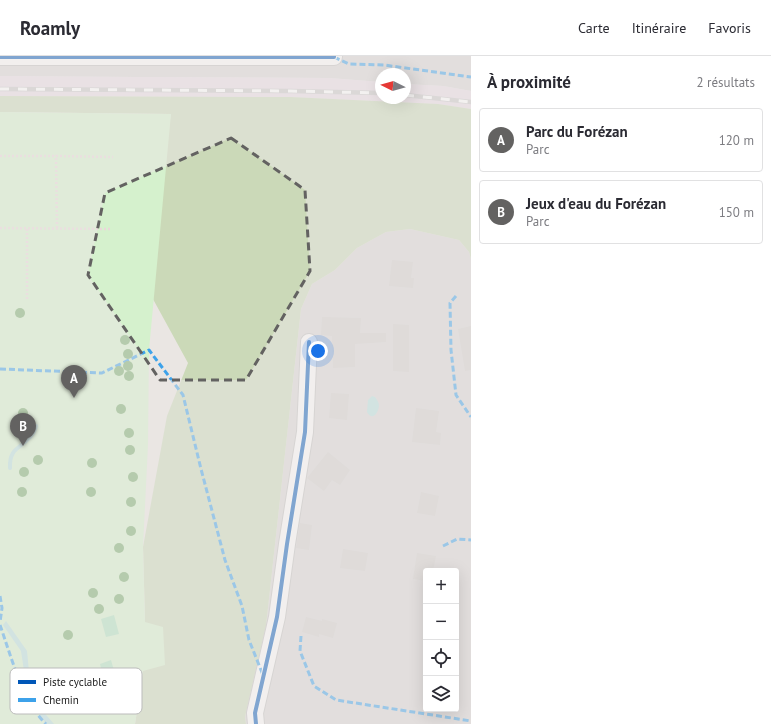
<!DOCTYPE html>
<html lang="fr">
<head>
<meta charset="utf-8">
<style>
  :root { --surface:#fff; --page:#f2f2f3; --text:#2b2b33; --muted:#7c7c81; --line:#e1e1e2; --accent:#636261 }
  body { margin:0; font-family:"PT Sans",sans-serif; background:var(--page); color:var(--text) }
  .controls { position:absolute; right:12px; bottom:12px; display:grid; overflow:hidden; border-radius:4px; box-shadow:0 4px 16px #0002 }
  .controls button { width:36px; height:36px; display:grid; place-items:center; padding:0; border:0; border-bottom:1px solid var(--line); background:var(--surface); color:var(--text); font:20px sans-serif }
  .compass { position:absolute; left:375px; top:12px; width:36px; height:36px; border-radius:50%; background:var(--surface); box-shadow:0 4px 16px #0002; rotate:275deg }
  .you { position:absolute; left:318px; top:295px; width:14px; height:14px; margin:-10px; border:3px solid #fff; border-radius:50%; background:#1a73e8; box-shadow:0 0 0 6px #1a73e833 }
  .badge { display:grid; place-items:center; width:26px; height:26px; border-radius:50%; background:var(--accent); color:#fff; font-size:13px; font-weight:700 }
  .pin { position:absolute; translate:-50% -33px; filter:drop-shadow(0 1px 2px #0008) }
  .pin::after { content:''; position:absolute; top:21px; width:14px; height:12px; background:inherit; clip-path:polygon(0 0,100% 0,50% 100%) }
  .list { margin:0; padding:0; list-style:none }
  h2 { display:flex; justify-content:space-between; align-items:center; height:52px; margin:0; padding:0 16px; font-size:17px }
  h2 small { font-size:13px; font-weight:400; color:var(--muted) }
  .list li { display:grid; grid-template-columns:26px 1fr auto; gap:12px; align-items:center; box-sizing:border-box; height:64px; margin:0 8px 8px; padding:0 8px; border:1px solid var(--line); border-radius:4px }
  .list b { display:block; font-size:15px; white-space:nowrap }
  .list p { margin:0; font-size:13px; white-space:nowrap; color:var(--muted) }
  .list em { font-size:13px; font-style:normal; color:var(--muted) }
  .icon { flex:none; width:22px; height:22px; fill:none; stroke:currentColor; stroke-width:2; stroke-linecap:round; stroke-linejoin:round }
  .map { position:relative; flex:none; width:471px; height:668px; overflow:hidden }
  header { display:flex; align-items:center; gap:24px; box-sizing:border-box; height:56px; padding:0 20px; background:var(--surface); border-bottom:1px solid var(--line) }
  header strong { font-size:19px }
  nav { display:flex; gap:22px; margin-inline-start:auto; font-size:14px }
  main { display:flex }
  aside { flex:1; background:var(--surface) }
  .map>svg:first-child { display:block }
</style>
</head>
<body>
<header>
<strong>Roamly</strong>
<nav><a>Carte</a><a>Itinéraire</a><a>Favoris</a></nav>
</header>
<main>
<div class="map">
<svg width="471" height="668" viewBox="0 0 471 668">
  <rect width="100%" height="100%" fill="#eae6e3"/>
  <path fill="#d9d6d6" fill-rule="evenodd" d="M 0,0 L 471,0 L 471,35 L 443,30 L 405,28 L 405,18 L 381,18 L 381,26 L 329,22 L 135,21 L 0,20 Z
    M 410,173 L 459,184 L 469,196 L 471,203 L 471,668 L 246,668 L 245,661 L 266,570 L 301,253 L 312,228 L 335,214 L 357,192 L 386,176 ZM 426,515 L 456,515 L 456,653 L 426,653 Z"/>
  <path fill="#e8dbe5" d="M 0,20 L 135,21 L 329,22 L 381,26 L 381,42 L 405,42 L 405,28 L 443,30 L 471,35 L 471,53 L 438,48 L 290,41 L 0,40 Z"/>
  <path fill="#cbd9b8" d="M 0,40 L 290,41 L 438,48 L 471,53 L 471,203 L 469,196 L 459,184 L 410,173 L 386,176 L 357,192 L 335,214 L 312,228 L 301,253 L 266,570 L 245,661 L 246,668 L 135,668 L 143,615 L 145,566 L 143,491 L 167,360 L 188,307 L 142,223 L 171,58 L 0,56 Z"/>
  <path fill="#d5f1cd" d="M 0,56 L 171,58 L 149,294 L 148,389 L 143,491 L 145,566 L 163,571 L 165,609 L 143,615 L 135,668 L 0,668 Z"/>
  <path fill="#aee2bf" d="M 114,559 L 119,578 L 106,581 L 101,563 Z
    M 111,604 L 117,625 L 105,628 L 100,608 Z"/>
  <path fill="#b6dfde" d="M 372,340 L 375,341 C 377,344 379,346 379,350 C 378,358 372,365 367,356 L 368,344 Z
    M 6,565 L 27,595 L 29,616 L 35,642 L 40,652 L 54,668 L 46,668 L 39,657 L 32,647 L 25,621 L 21,595 L 3,569 Z"/>
  <g fill="none" stroke-linecap="round" stroke-linejoin="round">
    <path stroke="#b6dfde" stroke-width="4" d="M 24,370 L 28,372
      M 10,412 C 9,392 20,393 30,381 C 33,378 35,374 36,370"/>
  </g>
  <path fill="#d2cecc" d="M 392,204 L 413,206 L 411,222 L 414,222 L 413,232 L 389,230 Z
    M 322,261 L 361,262 L 360,277 L 386,277 L 386,286 L 355,288 L 355,311 L 333,312 L 332,280 L 321,279 Z
    M 393,268 L 409,269 L 409,316 L 393,315 Z
    M 471,270 L 471,314 L 465,315 L 458,273 Z
    M 331,337 L 349,338 L 347,364 L 329,362 Z
    M 416,352 L 439,355 L 436,376 L 441,377 L 440,389 L 412,386 Z
    M 328,396 L 350,414 L 340,429 L 332,424 L 324,435 L 307,422 Z
    M 421,436 L 439,440 L 435,460 L 417,457 Z
    M 300,467 L 312,469 L 309,494 L 296,492 Z
    M 343,493 L 368,497 L 365,515 L 340,512 Z
    M 417,497 L 436,500 L 433,515 L 426,515 L 426,525 L 413,523 Z
    M 306,561 L 322,565 L 322,563 L 337,567 L 333,582 L 319,578 L 319,581 L 302,576 Z"/>
  <g fill="none" stroke-linecap="round" stroke-linejoin="round">
    <defs>
      <path id="street" d="M 0,1 L 334,1 L 334,0
        M 256,668 L 255,657 L 277,561 L 287,488 L 305,376 L 309,286"/>
    </defs>
    <use href="#street" stroke="#c1bfbe" stroke-width="18"/>
    <path stroke="#ead7d9" stroke-width="2.5" stroke-dasharray="2 2" stroke-linecap="butt" d="M 0,100 L 56,100
      M 0,172 L 110,173
      M 57,172 L 56,100 L 113,101
      M 27,243 L 27,171"/>
    <use href="#street" stroke="#fcfbfb" stroke-width="16"/>
    <defs>
      <path id="rail" d="M 0,33 L 291,35 L 381,37
        M 405,39 L 471,46"/>
    </defs>
    <use href="#rail" stroke="#c9c8c8" stroke-width="4.5"/>
    <use href="#rail" stroke="#fff" stroke-width="3" stroke-dasharray="9" stroke-linecap="butt"/>
    <path stroke="#3da2ea" stroke-width="3" stroke-dasharray="6 3" stroke-linecap="butt" d="M 334,1 L 349,8 L 384,9 L 471,21
      M 456,240 L 450,247 L 451,294 L 456,339 L 471,361
      M 0,313 L 102,317 L 149,294 L 183,339 L 201,413 L 225,504 L 242,550 L 249,584 L 263,619
      M 443,490 L 457,483 L 471,484
      M 0,540 L 2,552 L 0,566
      M 0,569 C 11,600 23,646 46,668
      M 301,580 L 300,595 L 314,630 L 336,644 L 471,665"/>
    <defs>
      <path id="cycleway" d="M 0,1 L 334,1 L 334,0
        M 256,668 L 255,657 L 277,561 L 287,488 L 305,376 L 309,286"/>
    </defs>
    <use href="#cycleway" stroke="#fff" stroke-width="6"/>
    <use href="#cycleway" stroke="#0057b8" stroke-width="4"/>
  </g>
  <g fill="#77ab6b">
    <circle cx="20" cy="257" r="5"/>
    <circle cx="125" cy="284" r="5"/>
    <circle cx="128" cy="298" r="5"/>
    <circle cx="128" cy="310" r="5"/>
    <circle cx="119" cy="315" r="5"/>
    <circle cx="129" cy="320" r="5"/>
    <circle cx="121" cy="353" r="5"/>
    <circle cx="23" cy="357" r="5"/>
    <circle cx="129" cy="377" r="5"/>
    <circle cx="130" cy="394" r="5"/>
    <circle cx="38" cy="404" r="5"/>
    <circle cx="92" cy="407" r="5"/>
    <circle cx="24" cy="416" r="5"/>
    <circle cx="133" cy="421" r="5"/>
    <circle cx="22" cy="436" r="5"/>
    <circle cx="91" cy="436" r="5"/>
    <circle cx="131" cy="446" r="5"/>
    <circle cx="131" cy="475" r="5"/>
    <circle cx="119" cy="492" r="5"/>
    <circle cx="124" cy="521" r="5"/>
    <circle cx="93" cy="537" r="5"/>
    <circle cx="119" cy="543" r="5"/>
    <circle cx="99" cy="553" r="5"/>
    <circle cx="68" cy="579" r="5"/>
  </g>
  <path d="M0 0H471V668H0ZM 231,82 L 305,134 L 310,215 L 246,324 L 160,324 L 88,219 L 105,137 Z" fill="#eae6e3" fill-opacity=".55" fill-rule="evenodd"/>
  <path fill="none" stroke="#636261" stroke-width="3" stroke-dasharray="8 5" stroke-linejoin="round" d="M 231,82 L 305,134 L 310,215 L 246,324 L 160,324 L 88,219 L 105,137 Z"/>
  <rect x="10" y="612" width="132" height="46" rx="6" fill="#fff" stroke="#bbb" stroke-width="1"/>
  <rect x="18" y="624" width="18" height="4" fill="#0057b8"/>
  <rect x="18" y="642" width="18" height="4" fill="#3da2ea"/>
  <g font-size="11" fill="#1b1b1b">
    <text x="43" y="630">Piste cyclable</text>
    <text x="43" y="648">Chemin</text>
  </g>
</svg>
<div class="controls">
<button>+</button>
<button>−</button>
<button><svg class="icon" aria-label="locate" viewBox="0 0 24 24"><circle cx="12" cy="12" r="6"/><path d="M12 2v4M12 18v4M2 12h4M18 12h4"/></svg></button>
<button><svg class="icon" aria-label="layers" viewBox="0 0 24 24"><path d="M12 4l9 5-9 5-9-5zM3 14l9 5 9-5"/></svg></button>
</div>
<svg class="compass" viewBox="-18 -18 36 36"><path d="M0-13l5 13h-10z" fill="#e53935"/><path d="M0 13l5-13h-10z" fill="#7c7c81"/></svg>
<div class="you"></div>
<div class="pin badge" style="left:74px;top:342px">A</div>
<div class="pin badge" style="left:23px;top:390px">B</div>
</div>
<aside>
<h2>À proximité<small>2 résultats</small></h2>
<ul class="list">
<li><span class="badge">A</span><div><b>Parc du Forézan</b><p>Parc</p></div><em>120 m</em></li>
<li><span class="badge">B</span><div><b>Jeux d'eau du Forézan</b><p>Parc</p></div><em>150 m</em></li>
</ul>
</aside>
</main>
</body>
</html>
